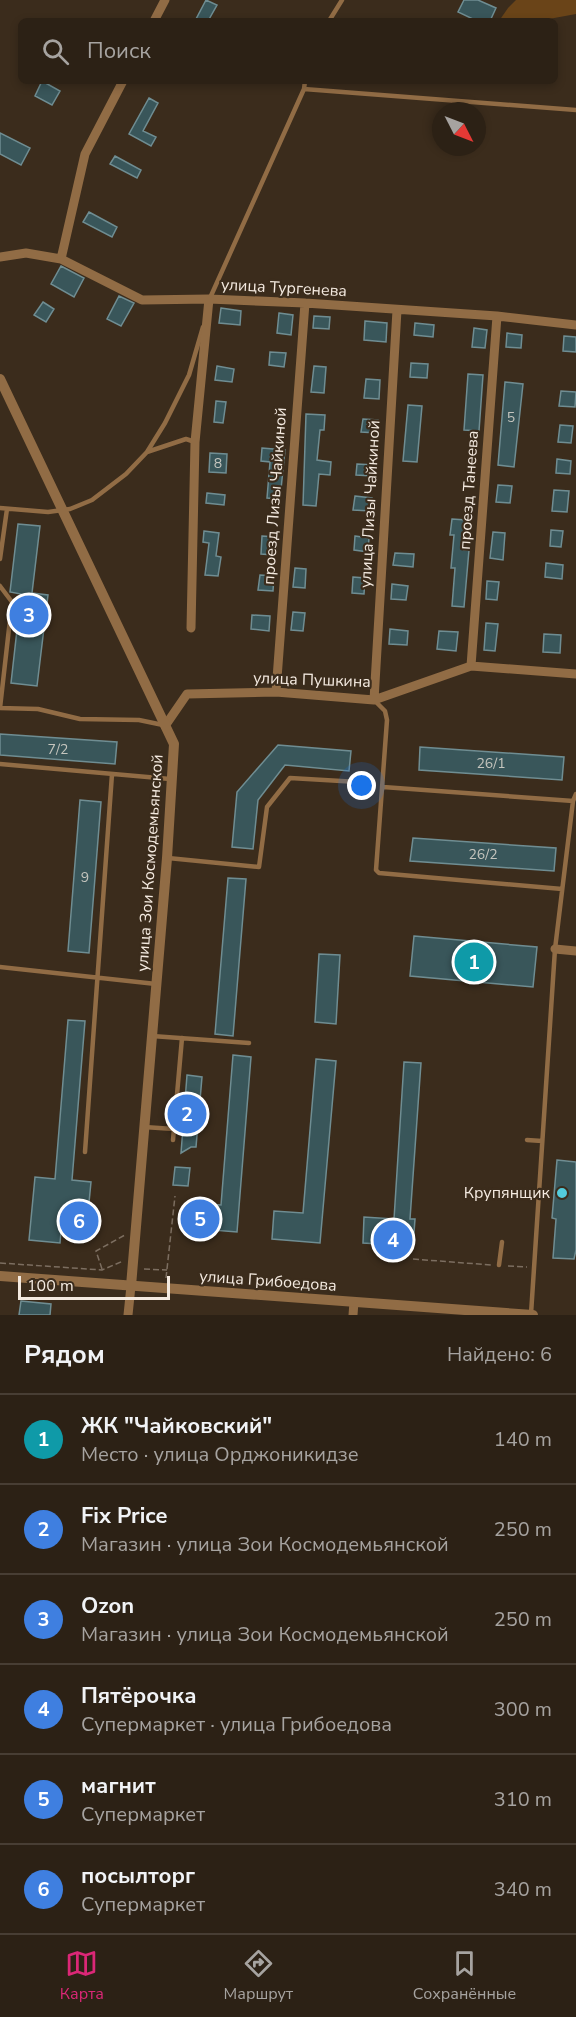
<!DOCTYPE html>
<html lang="ru">
<head>
<meta charset="utf-8">
<style>
  :root { --surface:#2c2115; --page:#34291e; --text:#f1f3f6; --muted:#a6a3a0; --line:#483e34; --accent:#db2777 }
  body { margin:0; font-family:"Nunito Sans",sans-serif; background:var(--page); color:var(--text) }
  .compass { position:absolute; left:432px; top:102px; width:54px; height:54px; border-radius:50%; background:var(--surface); box-shadow:0 3px 9px #0003; rotate:132deg }
  .scale { position:absolute; left:18px; bottom:15px; width:152px; box-sizing:border-box; padding-left:6px; border:3px solid #f4eae0; border-top:0; font-size:16px; line-height:21px; white-space:nowrap; color:#f4eae0; -webkit-text-stroke:4px #3b2c1c; paint-order:stroke }
  .you { position:absolute; left:362px; top:786px; width:21px; height:21px; margin:-15px; border:4px solid #fff; border-radius:50%; background:#1a73e8; box-shadow:0 0 0 9px #1a73e833 }
  .badge { display:grid; place-items:center; width:39px; height:39px; border-radius:50%; background:var(--accent); color:#fff; font-size:20px; font-weight:700 }
  .pin { position:absolute; translate:-50% -50%; border:3px solid #fff; box-shadow:0 2px 6px #0006 }
  .list { margin:0; padding:0; list-style:none }
  h2 { display:flex; justify-content:space-between; align-items:center; height:78px; margin:0; padding:0 24px; font-size:26px }
  h2 small { font-size:20px; font-weight:400; color:var(--muted) }
  .list li { display:grid; grid-template-columns:39px 1fr auto; gap:18px; align-items:center; box-sizing:border-box; height:90px; padding:0 24px; border-top:2px solid var(--line) }
  .list b { display:block; font-size:22px; white-space:nowrap }
  .list p { margin:0; font-size:20px; white-space:nowrap; color:var(--muted) }
  .list em { font-size:20px; font-style:normal; color:var(--muted) }
  .icon { flex:none; width:33px; height:33px; fill:none; stroke:currentColor; stroke-width:2; stroke-linecap:round; stroke-linejoin:round }
  .map { position:relative; flex:none; width:576px; height:1315px; overflow:hidden }
  .search { position:absolute; background:var(--surface); box-shadow:0 3px 9px #0003; left:18px; right:18px; top:18px; height:66px; display:flex; align-items:center; gap:15px; box-sizing:border-box; padding:0 21px; border-radius:9px; color:var(--muted); font-size:22px }
  .sheet { height:618px; background:var(--surface) }
  nav { display:flex; justify-content:space-around; align-items:center; box-sizing:border-box; height:84px; border-top:2px solid var(--line); background:var(--surface); font-size:16px; color:var(--muted) }
  nav a { display:grid; justify-items:center; gap:3px }
  nav .on { color:var(--accent) }
  .map>svg:first-child { display:block }
</style>
</head>
<body>
<div class="map">
<svg width="576" height="1315" viewBox="0 0 576 1315">
  <rect width="100%" height="100%" fill="#3b2c1c"/>
  <path fill="#6a4418" d="M 516,0 L 576,0 L 576,14 L 538,21 L 499,21 L 508,8 Z"/>
  <path fill="#39565a" stroke="#6f8d92" stroke-width="1.5" d="M 206,0 L 217,5 L 208,21 L 195,21 Z
    M 464,0 L 478,0 L 496,8 L 490,21 L 477,21 L 458,12 Z
    M 42,81 L 60,91 L 52,105 L 35,96 Z
    M 149,98 L 158,103 L 143,131 L 156,137 L 151,146 L 129,134 Z
    M 0,133 L 30,148 L 21,165 L 0,154 Z
    M 115,156 L 141,170 L 137,178 L 110,164 Z
    M 89,212 L 117,227 L 112,237 L 83,222 Z
    M 61,266 L 84,278 L 74,297 L 51,284 Z
    M 119,296 L 134,303 L 121,326 L 107,319 Z
    M 43,302 L 54,309 L 46,322 L 34,315 Z
    M 221,308 L 241,311 L 240,325 L 219,323 Z
    M 279,313 L 293,315 L 291,335 L 277,333 Z
    M 314,316 L 330,317 L 329,329 L 313,328 Z
    M 365,321 L 387,323 L 386,342 L 364,340 Z
    M 415,323 L 434,325 L 433,337 L 414,335 Z
    M 474,328 L 487,330 L 485,348 L 472,347 Z
    M 507,333 L 522,335 L 521,348 L 506,347 Z
    M 564,336 L 576,337 L 576,352 L 563,351 Z
    M 270,352 L 286,353 L 284,367 L 269,365 Z
    M 411,363 L 428,364 L 427,378 L 410,377 Z
    M 217,366 L 234,369 L 232,382 L 215,380 Z
    M 314,366 L 326,367 L 324,393 L 311,392 Z
    M 468,374 L 483,375 L 479,431 L 464,430 Z
    M 366,379 L 380,380 L 379,399 L 364,398 Z
    M 505,382 L 523,384 L 514,467 L 498,465 Z
    M 561,391 L 576,392 L 575,407 L 559,406 Z
    M 216,401 L 226,402 L 223,423 L 214,422 Z
    M 408,405 L 422,406 L 417,462 L 403,461 Z
    M 306,414 L 325,415 L 324,430 L 320,430 L 317,460 L 331,462 L 330,475 L 319,474 L 316,506 L 303,505 Z
    M 363,419 L 378,420 L 377,433 L 361,432 Z
    M 560,425 L 573,426 L 571,443 L 558,442 Z
    M 262,448 L 285,450 L 280,499 L 267,498 L 270,462 L 261,461 Z
    M 210,453 L 227,454 L 226,473 L 209,472 Z
    M 557,459 L 571,461 L 570,474 L 556,473 Z
    M 357,464 L 374,465 L 373,476 L 356,475 Z
    M 498,485 L 512,486 L 510,503 L 496,502 Z
    M 554,490 L 569,491 L 567,512 L 552,511 Z
    M 207,493 L 225,495 L 224,505 L 206,503 Z
    M 355,496 L 372,498 L 371,511 L 353,510 Z
    M 452,519 L 466,520 L 464,550 L 469,550 L 464,607 L 452,606 L 455,568 L 451,568 L 454,535 L 450,535 Z
    M 18,524 L 40,526 L 32,593 L 48,595 L 37,686 L 11,683 L 21,594 L 10,592 Z
    M 551,530 L 563,531 L 561,547 L 550,546 Z
    M 204,531 L 219,533 L 216,556 L 221,557 L 218,576 L 205,575 L 209,543 L 203,542 Z
    M 493,532 L 505,533 L 503,560 L 490,558 Z
    M 262,536 L 276,537 L 274,555 L 261,554 Z
    M 355,536 L 369,538 L 368,552 L 354,550 Z
    M 395,553 L 414,554 L 413,567 L 393,565 Z
    M 546,563 L 563,565 L 562,579 L 545,577 Z
    M 295,568 L 306,569 L 305,588 L 293,587 Z
    M 260,575 L 274,576 L 273,591 L 258,590 Z
    M 353,577 L 365,578 L 364,594 L 352,593 Z
    M 487,581 L 499,582 L 497,600 L 486,599 Z
    M 392,584 L 408,586 L 406,600 L 391,599 Z
    M 293,612 L 305,613 L 303,631 L 291,630 Z
    M 252,615 L 270,616 L 269,631 L 251,629 Z
    M 486,623 L 498,624 L 495,651 L 484,650 Z
    M 390,629 L 408,631 L 407,645 L 389,644 Z
    M 439,631 L 458,632 L 456,651 L 437,649 Z
    M 544,634 L 561,635 L 560,653 L 543,652 Z
    M 0,734 L 117,742 L 115,764 L 0,755 Z
    M 278,745 L 351,751 L 349,771 L 285,765 L 258,800 L 253,849 L 232,847 L 237,792 Z
    M 420,747 L 564,757 L 562,780 L 419,770 Z
    M 80,800 L 101,802 L 89,953 L 68,951 Z
    M 413,838 L 556,848 L 554,871 L 410,861 Z
    M 228,878 L 246,879 L 233,1036 L 215,1034 Z
    M 414,936 L 537,947 L 533,987 L 410,976 Z
    M 319,954 L 340,955 L 336,1024 L 315,1022 Z
    M 68,1020 L 85,1021 L 72,1180 L 91,1182 L 87,1223 L 62,1220 L 60,1243 L 29,1240 L 35,1177 L 55,1179 Z
    M 233,1055 L 251,1057 L 237,1232 L 188,1228 L 190,1203 L 221,1205 Z
    M 316,1059 L 336,1061 L 320,1243 L 272,1239 L 274,1211 L 303,1213 Z
    M 404,1062 L 421,1063 L 410,1219 L 415,1219 L 413,1246 L 363,1243 L 364,1217 L 394,1219 Z
    M 187,1075 L 202,1077 L 196,1147 L 191,1147 L 181,1153 Z
    M 557,1160 L 576,1162 L 576,1250 L 574,1259 L 553,1258 L 556,1219 L 552,1218 Z
    M 175,1167 L 190,1168 L 188,1186 L 173,1185 Z
    M 21,1301 L 51,1304 L 50,1315 L 19,1315 Z"/>
  <g fill="none" stroke-linecap="round" stroke-linejoin="round">
    <path stroke="#7c6e60" stroke-width="1.5" stroke-dasharray="6 3" stroke-linecap="butt" d="M 413,1259 L 491,1265
      M 0,1263 L 102,1270 L 123,1261
      M 508,1266 L 527,1267
      M 102,1269 L 96,1251 L 125,1235
      M 144,1269 L 167,1270
      M 166,1278 L 175,1196"/>
    <path stroke="#916c45" stroke-width="4.5" d="M 329,21 L 342,0
      M 304,89 L 576,110
      M 210,298 L 304,89 L 305,81
      M 147,452 L 165,423 L 189,375 L 203,327
      M 0,508 L 48,512 L 70,509 L 92,500 L 126,474 L 147,452 L 186,439 L 195,442
      M 0,559 L 7,509
      M 0,586 L 12,602 L 0,708 L 38,709 L 80,719 L 139,720 L 163,725
      M 374,700 L 385,711 L 387,720 L 376,870 L 379,873 L 562,889
      M 0,764 L 170,779
      M 383,787 L 573,801
      M 168,858 L 259,867 L 267,807 L 290,778 L 358,782
      M 0,967 L 156,984
      M 152,1036 L 249,1043
      M 144,1127 L 174,1129
      M 173,1140 L 182,1038
      M 527,1140 L 542,1141
      M 85,1152 L 112,774
      M 499,1265 L 502,1242
      M 531,1314 L 555,949 L 573,801 L 576,794"/>
    <path stroke="#916c45" stroke-width="9" d="M 154,21 L 165,0
      M 0,257 L 26,253 L 61,259 L 142,300 L 209,299 L 305,303 L 497,316 L 576,325
      M 61,259 L 85,154 L 123,81
      M 191,628 L 195,442 L 209,299
      M 471,666 L 497,316
      M 276,692 L 305,303
      M 374,700 L 397,310
      M 165,726 L 187,694 L 276,692 L 374,700 L 471,666 L 576,674
      M 555,949 L 576,951
      M 128,1315 L 131,1286
      M 353,1315 L 354,1302"/>
    <path stroke="#916c45" stroke-width="10" d="M 0,379 L 174,744 L 167,858 L 131,1286
      M 0,1276 L 533,1315"/>
  </g>
  <circle fill="#53cbdb" stroke="#3b2c1c" stroke-width="2" cx="562" cy="1193" r="6"/>
  <g text-anchor="middle" dominant-baseline="central" stroke-width="4.5" stroke-linejoin="round" paint-order="stroke">
    <g font-size="14" fill="#c5c5be">
      <text x="511" y="417">5</text>
      <text x="218" y="463">8</text>
      <text x="58" y="749">7/2</text>
      <text x="491" y="763">26/1</text>
      <text x="483" y="854">26/2</text>
      <text x="85" y="877">9</text>
    </g>
    <g font-size="16" fill="#f4eae0" stroke="#3b2c1c">
      <text transform="translate(284 288) rotate(3)">улица Тургенева</text>
      <text transform="translate(469 490) rotate(-86)">проезд Танеева</text>
      <text transform="translate(275 496) rotate(-86)">проезд Лизы Чайкиной</text>
      <text transform="translate(370 504) rotate(-87)">улица Лизы Чайкиной</text>
      <text transform="translate(312 680) rotate(2)">улица Пушкина</text>
      <text transform="translate(150 863) rotate(-86)">улица Зои Космодемьянской</text>
      <text transform="translate(268 1281) rotate(4)">улица Грибоедова</text>
    </g>
    <g font-size="16" fill="#f4eae0" stroke="#3b2c1c" text-anchor="end">
      <text x="550" y="1193">Крупянщик</text>
    </g>
  </g>
</svg>
<svg class="compass" viewBox="-18 -18 36 36"><path d="M0-13l5 13h-10z" fill="#e53935"/><path d="M0 13l5-13h-10z" fill="#a6a3a0"/></svg>
<div class="scale">100 m</div>
<div class="you"></div>
<div class="pin badge" style="left:474px;top:962px;background:#0f9aa8">1</div>
<div class="pin badge" style="left:187px;top:1114px;background:#3f7fe0">2</div>
<div class="pin badge" style="left:29px;top:615px;background:#3f7fe0">3</div>
<div class="pin badge" style="left:393px;top:1240px;background:#3f7fe0">4</div>
<div class="pin badge" style="left:200px;top:1219px;background:#3f7fe0">5</div>
<div class="pin badge" style="left:79px;top:1221px;background:#3f7fe0">6</div>
<div class="search"><svg class="icon" aria-label="search" viewBox="0 0 24 24"><circle cx="10" cy="10" r="6"/><path d="M15 15l6 6"/></svg>Поиск</div>
</div>
<section class="sheet">
<h2>Рядом<small>Найдено: 6</small></h2>
<ul class="list">
<li><span class="badge" style="background:#0f9aa8">1</span><div><b>ЖК &quot;Чайковский&quot;</b><p>Место · улица Орджоникидзе</p></div><em>140 m</em></li>
<li><span class="badge" style="background:#3f7fe0">2</span><div><b>Fix Price</b><p>Магазин · улица Зои Космодемьянской</p></div><em>250 m</em></li>
<li><span class="badge" style="background:#3f7fe0">3</span><div><b>Ozon</b><p>Магазин · улица Зои Космодемьянской</p></div><em>250 m</em></li>
<li><span class="badge" style="background:#3f7fe0">4</span><div><b>Пятёрочка</b><p>Супермаркет · улица Грибоедова</p></div><em>300 m</em></li>
<li><span class="badge" style="background:#3f7fe0">5</span><div><b>магнит</b><p>Супермаркет</p></div><em>310 m</em></li>
<li><span class="badge" style="background:#3f7fe0">6</span><div><b>посылторг</b><p>Супермаркет</p></div><em>340 m</em></li>
</ul>
</section>
<nav>
<a class="on"><svg class="icon" aria-label="map" viewBox="0 0 24 24"><path d="M3 6l6-2 6 2 6-2v14l-6 2-6-2-6 2zM9 4v14M15 6v14"/></svg>Карта</a>
<a><svg class="icon" aria-label="directions" viewBox="0 0 24 24"><path d="M12 3l9 9-9 9-9-9zM9 14v-3h6M13 9l2 2-2 2"/></svg>Маршрут</a>
<a><svg class="icon" aria-label="saved" viewBox="0 0 24 24"><path d="M7 4h10v16l-5-4-5 4z"/></svg>Сохранённые</a>
</nav>
</body>
</html>
